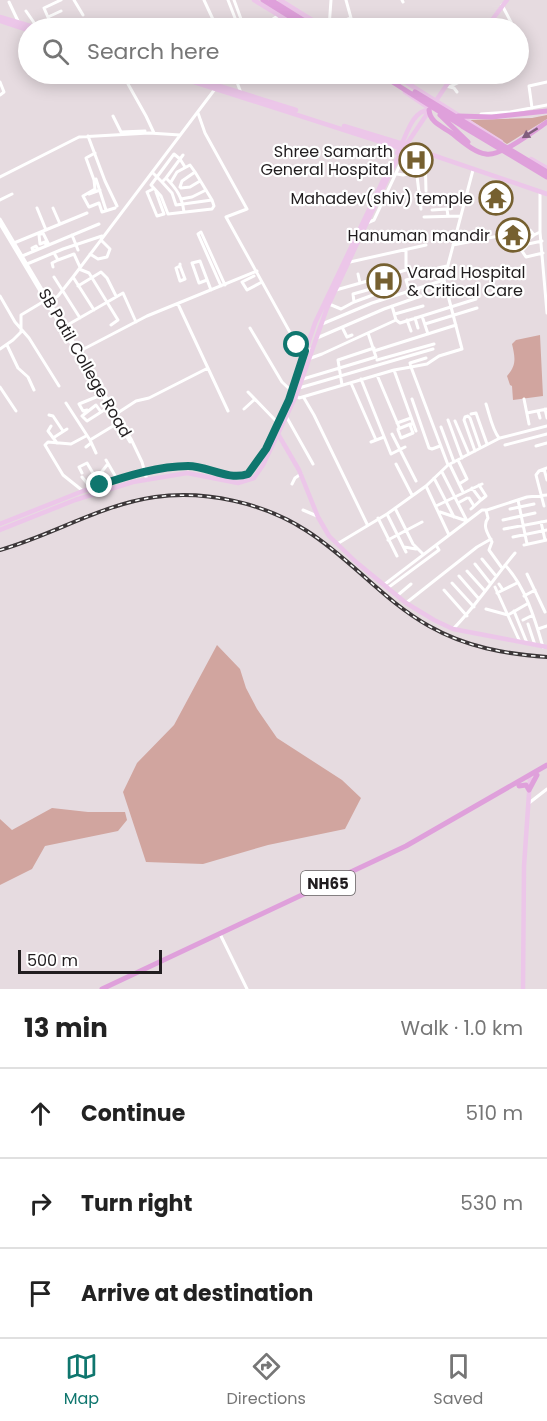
<!DOCTYPE html>
<html lang="en">
<head>
<meta charset="utf-8">
<style>
  :root { --surface:#fff; --page:#f2f2f2; --text:#222; --muted:#767676; --line:#e0e0e0; --accent:#0f766e }
  body { margin:0; font-family:Poppins,sans-serif; background:var(--page); color:var(--text) }
  .scale { position:absolute; left:18px; bottom:15px; width:144px; box-sizing:border-box; padding-left:6px; border:3px solid #211d1f; border-top:0; font-size:16px; line-height:21px; white-space:nowrap; color:#211d1f; -webkit-text-stroke:4px #fff; paint-order:stroke }
  .stop { position:absolute; width:18px; height:18px; margin:-14px; border:4px solid #0f766e; border-radius:50%; background:#fff }
  .stop.end { background:#0f766e; border-color:#fff; box-shadow:0 2px 6px #0008 }
  .list { margin:0; padding:0; list-style:none }
  h2 { display:flex; justify-content:space-between; align-items:center; height:78px; margin:0; padding:0 24px; font-size:26px }
  h2 small { font-size:20px; font-weight:400; color:var(--muted) }
  .list li { display:grid; grid-template-columns:39px 1fr auto; gap:18px; align-items:center; box-sizing:border-box; height:90px; padding:0 24px; border-top:2px solid var(--line) }
  .list b { display:block; font-size:22px; white-space:nowrap }
  .list em { font-size:20px; font-style:normal; color:var(--muted) }
  .icon { flex:none; width:33px; height:33px; fill:none; stroke:currentColor; stroke-width:2; stroke-linecap:round; stroke-linejoin:round }
  .map { position:relative; flex:none; width:547px; height:989px; overflow:hidden }
  .search { position:absolute; background:var(--surface); box-shadow:0 3px 15px #0003; left:18px; right:18px; top:18px; height:66px; display:flex; align-items:center; gap:15px; box-sizing:border-box; padding:0 21px; border-radius:33px; color:var(--muted); font-size:22px }
  .sheet { height:348px; background:var(--surface) }
  nav { display:flex; justify-content:space-around; align-items:center; box-sizing:border-box; height:84px; border-top:2px solid var(--line); background:var(--surface); font-size:16px; color:var(--muted) }
  nav a { display:grid; justify-items:center; gap:3px }
  nav .on { color:var(--accent) }
  .map>svg:first-child { display:block }
</style>
</head>
<body>
<div class="map">
<svg width="547" height="989" viewBox="0 0 547 989">
  <rect width="100%" height="100%" fill="#e6dbe0"/>
  <path fill="#d1a59f" d="M 547,115 L 547,119 L 507,144 L 470,120 L 532,118 Z
    M 540,335 L 543,396 L 513,400 L 512,386 L 510,385 L 507,376 C 517,365 515,357 512,344 L 516,340 Z
    M 217,645 L 240,669 L 246,688 L 257,709 L 277,738 L 342,780 L 361,798 L 345,829 L 268,845 L 203,864 L 146,862 L 123,792 L 137,763 L 174,725 Z
    M 52,808 L 88,812 L 125,812 L 127,820 L 118,831 L 45,846 L 32,869 L 0,885 L 0,819 L 12,830 Z"/>
  <g fill="none" stroke-linecap="round" stroke-linejoin="round">
    <path stroke="#fff" stroke-width="3" d="M 74,0 L 83,15
      M 204,0 L 217,28
      M 228,0 L 235,18
      M 234,0 L 241,19
      M 402,0 L 403,2
      M 9,2 L 18,21
      M 502,5 L 514,28
      M 26,11 L 35,24
      M 48,17 L 61,11
      M 492,21 L 496,28
      M 50,22 L 44,8 L 61,0
      M 329,26 L 351,18 L 346,0
      M 34,27 L 36,24 L 50,28
      M 263,28 L 267,23 L 279,15
      M 329,28 L 331,0
      M 234,74 L 241,93
      M 460,74 L 460,78 L 480,77 L 480,74
      M 0,82 L 4,92 L 0,95
      M 128,84 L 146,116 L 154,133
      M 446,86 L 454,88 L 457,92
      M 451,86 L 460,82
      M 532,108 L 529,86 L 547,82
      M 198,113 L 205,133 L 247,209 L 226,217 L 297,345 L 308,352 L 311,349
      M 481,114 L 510,112 L 547,105
      M 113,116 L 121,132 L 145,131
      M 88,136 L 105,181 L 117,206
      M 95,153 L 86,158 L 94,180 L 95,189 L 83,196 L 89,207 L 99,203 L 102,212 L 115,208
      M 425,154 L 426,191
      M 185,167 L 180,159 L 174,154 L 151,185 L 161,196 L 168,214 L 212,209 L 214,206 L 212,200
      M 153,173 L 162,182 L 166,178 C 177,189 182,197 184,212
      M 397,174 L 403,175 L 413,173 L 417,176 L 421,209
      M 0,177 L 79,137 L 149,133 L 180,135
      M 166,178 L 183,155
      M 96,179 L 106,210
      M 162,182 L 172,193 L 176,205 L 212,200 L 195,172 L 182,181 L 180,187
      M 171,182 L 177,172 L 190,165 L 195,172
      M 181,188 L 190,187 L 200,181
      M 153,189 L 147,192 L 157,216 L 164,214
      M 156,192 L 164,214
      M 540,192 L 540,232 L 547,313
      M 89,194 L 100,190
      M 181,199 L 192,197 L 206,190
      M 0,200 L 12,194
      M 37,208 L 46,230
      M 53,208 L 60,224
      M 432,210 L 447,209 L 448,216
      M 424,217 L 460,216
      M 0,219 L 131,439 L 142,462 L 147,480
      M 367,223 L 374,220 L 405,154 L 406,146
      M 0,224 L 130,442
      M 41,234 L 39,235 L 40,244 L 45,242 L 46,245 L 49,245 L 43,233
      M 72,235 L 78,250
      M 362,235 L 366,237 L 407,235
      M 542,241 L 528,244 L 522,251 L 526,257 L 543,253
      M 517,242 L 529,239 L 534,235
      M 14,243 L 87,213
      M 453,245 L 524,231 L 530,230 L 534,235 L 540,232
      M 36,246 L 38,249 L 33,251 L 32,248 Z
      M 90,254 L 98,259 L 107,257 L 110,249 L 101,240
      M 20,257 L 99,224
      M 58,260 L 74,254 L 80,267
      M 350,262 L 426,245
      M 27,264 L 63,249 L 102,236
      M 180,264 L 180,266 L 185,279 L 180,281 L 176,268 L 180,266
      M 53,267 L 52,263 L 58,260 L 54,253
      M 79,269 L 89,273 L 118,320 L 111,325
      M 358,274 L 360,283
      M 254,276 L 242,282 L 247,290 L 262,282
      M 54,277 L 80,318
      M 73,277 L 94,310
      M 207,280 L 199,283 L 192,263 L 200,261 L 211,290
      M 78,286 L 101,272 L 107,278 L 116,296
      M 221,286 L 198,234 L 201,232 L 225,285
      M 336,290 L 406,270 L 406,250
      M 409,290 L 406,280 L 437,272 L 438,268 L 447,266
      M 0,296 L 15,322 L 29,338 L 59,386
      M 49,302 L 58,296 L 73,277 L 215,89
      M 178,304 L 228,411
      M 329,304 L 341,309 L 354,302 L 353,294 L 392,283 L 392,288 L 354,302
      M 392,306 L 396,320 L 400,323 L 476,299
      M 395,314 L 423,306
      M 422,316 L 428,334
      M 415,318 L 418,328
      M 407,320 L 411,331
      M 322,324 L 372,303 L 444,280
      M 425,324 L 477,308
      M 64,327 L 123,293 L 136,322
      M 342,327 L 347,337 L 352,335
      M 250,328 L 282,382 L 299,398 L 394,370 L 411,367 L 448,465
      M 368,333 L 376,357
      M 317,338 L 384,309 L 421,296
      M 7,345 L 18,368 L 28,377 L 34,390
      M 0,349 L 13,340 L 21,332 L 21,315 L 46,300
      M 374,351 L 456,325
      M 78,352 L 147,316 L 257,271
      M 311,358 L 322,354 L 396,320
      M 377,360 L 434,344
      M 411,367 L 427,364 L 439,356 L 462,349 L 444,280 L 473,170
      M 411,367 L 410,363 L 426,358
      M 394,370 L 416,431
      M 377,375 L 399,427
      M 303,379 L 376,357
      M 361,379 L 391,454 L 405,447
      M 351,383 L 376,440
      M 342,385 L 338,360 L 374,348
      M 0,387 L 16,411
      M 299,388 L 433,349
      M 248,392 L 278,423
      M 304,398 L 314,415 L 367,524
      M 412,399 L 429,448 L 432,449 L 440,446
      M 524,399 L 529,424
      M 66,403 L 90,440 L 118,423
      M 486,404 C 490,416 492,429 499,438
      M 244,409 L 255,399
      M 545,409 L 547,418
      M 87,410 L 83,411 L 79,404 L 101,395
      M 538,411 L 540,418
      M 101,412 L 96,405 L 82,416 L 87,421 L 109,407
      M 527,413 L 547,409
      M 116,414 L 136,401 L 149,398 L 208,368
      M 471,414 L 476,413 L 487,444
      M 49,415 L 53,416 L 63,431
      M 286,416 L 313,464
      M 448,420 L 462,458
      M 455,421 L 469,454
      M 397,423 L 411,418
      M 410,425 L 413,433 L 401,438 L 398,430 L 398,429 L 413,423
      M 51,426 L 48,431 L 57,443
      M 441,427 L 454,462
      M 392,434 L 416,481
      M 53,438 L 67,429
      M 90,440 L 96,453
      M 371,442 L 384,437
      M 505,445 L 547,434
      M 536,446 L 547,443
      M 86,447 L 91,443
      M 475,451 L 464,420 L 465,417 L 468,416 L 470,418 L 480,447
      M 106,460 L 117,479
      M 458,460 L 467,479 L 459,484
      M 396,464 L 412,495
      M 450,465 L 463,492
      M 544,469 L 547,480
      M 442,472 L 467,521
      M 82,473 L 79,467 L 87,463 L 100,485
      M 82,477 L 91,488
      M 434,478 L 454,517
      M 102,484 L 100,474 L 107,465
      M 292,484 L 295,478 L 301,474
      M 479,485 L 486,496 L 481,500
      M 426,486 L 449,535
      M 83,491 L 63,475 L 45,445 L 48,442 L 71,444 L 86,436
      M 469,498 L 474,506
      M 518,500 L 527,544
      M 458,503 L 467,498
      M 436,506 L 482,484
      M 544,506 L 536,475 L 539,471 L 547,468
      M 395,508 L 413,544 L 423,554
      M 471,509 L 481,500 L 472,488
      M 510,509 L 534,504
      M 303,510 L 317,516
      M 486,510 L 488,518 C 482,526 488,534 492,542 L 489,550 L 502,568
      M 440,512 L 467,521
      M 387,514 L 406,552
      M 378,518 L 397,556
      M 503,520 L 535,513
      M 541,522 L 545,540
      M 504,529 L 547,521
      M 513,537 L 547,530
      M 388,540 L 422,522
      M 337,544 L 387,514 L 426,486 L 448,465 L 469,454 L 500,438 L 547,426
      M 524,545 L 547,540
      M 404,547 L 416,549
      M 482,559 L 496,576
      M 475,564 L 490,583
      M 505,565 C 525,586 535,619 543,647
      M 467,571 L 485,591
      M 527,574 L 545,612
      M 459,576 L 479,599
      M 452,583 L 474,607
      M 385,584 L 482,510 L 487,510 L 527,497 L 547,495
      M 499,584 L 503,590
      M 389,587 L 439,550 L 436,545
      M 495,587 L 520,642
      M 444,590 L 467,616
      M 497,593 L 517,583
      M 398,595 L 411,584
      M 524,596 L 535,590
      M 406,603 L 477,547 L 491,539
      M 486,609 L 508,615 L 527,604
      M 514,611 L 527,643
      M 523,620 L 533,615
      M 528,624 L 535,645
      M 453,629 C 476,606 494,578 515,553
      M 538,629 L 547,626
      M 529,803 L 547,789
      M 220,934 L 247,989"/>
    <path stroke="#ecc6e9" stroke-width="4.5" d="M 254,0 L 300,28
      M 280,0 L 325,28
      M 0,17 L 37,28
      M 0,21 L 28,30
      M 486,28 L 507,0
      M 169,74 L 400,148
      M 181,74 L 296,110
      M 393,74 L 501,142
      M 405,92 L 430,109
      M 344,126 L 403,144
      M 406,146 L 547,194
      M 397,153 C 406,140 410,111 429,110
      M 531,159 L 547,168
      M 278,434 L 299,470 L 318,517 L 329,536 L 356,562 L 406,603 L 434,620 L 453,629 L 547,647
      M 0,524 L 83,491 L 138,474 L 189,466 L 238,476 L 251,472 L 266,449 L 289,400 L 315,323 L 386,174
      M 0,530 L 75,500 L 133,482 L 187,473 L 238,483 L 254,478 L 263,465 L 296,396 L 327,308 L 391,171 L 400,154 L 454,74
      M 523,989 L 524,866 L 530,779 L 528,777"/>
    <path stroke="#dfa0db" stroke-width="5" d="M 263,0 L 308,28
      M 271,0 L 316,28
      M 380,74 L 462,126 L 547,177
      M 415,92 L 547,172
      M 429,110 C 430,122 441,126 450,132 C 461,140 473,152 486,154 C 500,157 534,131 547,122
      M 440,115 L 468,142
      M 458,116 L 492,117 L 547,111
      M 519,786 L 526,785 L 529,790 L 537,775
      M 102,989 L 406,846 L 547,765"/>
    <defs>
      <path id="rail" d="M 0,550 C 53,535 100,505 155,497 C 206,490 264,503 307,531 C 351,559 384,601 429,626 C 466,647 505,654 547,657"/>
    </defs>
    <use href="#rail" stroke="#3c3739" stroke-width="4"/>
    <use href="#rail" stroke="#fff" stroke-width="1.5" stroke-dasharray="4.5" stroke-linecap="butt"/>
  </g>
  <defs><path id="oneway-solid" d="M-6-.8H1V-3.2L6.5 0L1 3.2V.8H-6Z" transform="scale(1.5)"/></defs>
  <use fill="#805e7d" href="#oneway-solid" transform="translate(530 133) rotate(148)"/>
  <g fill="none" stroke-linecap="round" stroke-linejoin="round">
    <path stroke="#0f766e" stroke-width="8" d="M 100,485 C 127,476 159,466 188,466 C 208,466 228,481 248,474 L 266,449 L 289,400 L 305,351 L 297,345"/>
  </g>
  <defs>
    <symbol id="hospital-ring" viewBox="-11 -11 22 22"><circle r="9.5" fill="#fff" stroke="#766030" stroke-width="1.5"/><path d="M-5-5h3v3.5h4V-5h3V5h-3V1.5h-4V5h-3Z" fill="#766030"/></symbol>
    <symbol id="temple-ring" viewBox="-11 -11 22 22"><circle r="9.5" fill="#fff" stroke="#766030" stroke-width="1.5"/><path d="M0-6L5-2H3V0L6.5 2.5H4V6H1.5V3h-3V6H-4V2.5H-6.5L-3 0V-2H-5Z" fill="#766030"/></symbol>
  </defs>
  <g fill-rule="evenodd">
    <use href="#hospital-ring" x="397" y="141" width="38" height="38"/>
    <use href="#temple-ring" x="477" y="179" width="38" height="38"/>
    <use href="#temple-ring" x="494" y="216" width="38" height="38"/>
    <use href="#hospital-ring" x="365" y="262" width="38" height="38"/>
  </g>
  <g text-anchor="middle" dominant-baseline="central" stroke-width="4.5" stroke-linejoin="round" paint-order="stroke">
    <rect fill="#fff" stroke="#646162" stroke-width="1.5" x="301" y="871" width="54" height="24" rx="4.5"/>
    <g font-size="15" font-weight="bold" fill="#211d1f">
      <text x="328" y="883">NH65</text>
    </g>
    <g font-size="16" fill="#211d1f" stroke="#fff" text-anchor="end">
      <text x="393" y="151">Shree Samarth<tspan x="393" dy="18">General Hospital</tspan></text>
      <text x="473" y="198">Mahadev(shiv) temple</text>
      <text x="490" y="235">Hanuman mandir</text>
      <text x="407" y="272" text-anchor="start">Varad Hospital<tspan x="407" dy="18">&amp; Critical Care</tspan></text>
    </g>
    <g font-size="16" fill="#211d1f" stroke="#fff">
      <text transform="translate(85 363) rotate(60)">SB Patil College Road</text>
    </g>
  </g>
</svg>
<div class="scale">500 m</div>
<div class="stop" style="left:297px;top:345px"></div>
<div class="stop end" style="left:100px;top:485px"></div>
<div class="search"><svg class="icon" aria-label="search" viewBox="0 0 24 24"><circle cx="10" cy="10" r="6"/><path d="M15 15l6 6"/></svg>Search here</div>
</div>
<section class="sheet">
<h2>13 min<small>Walk · 1.0 km</small></h2>
<ul class="list">
<li><svg class="icon" aria-label="ahead" viewBox="0 0 24 24"><path d="M12 20V5M6 11l6-6 6 6"/></svg><div><b>Continue</b></div><em>510 m</em></li>
<li><svg class="icon" aria-label="right" viewBox="0 0 24 24"><path d="M7 20v-9h11M14 6l5 5-5 5"/></svg><div><b>Turn right</b></div><em>530 m</em></li>
<li><svg class="icon" aria-label="arrive" viewBox="0 0 24 24"><path d="M6 21V4h12l-3 4 3 4H6"/></svg><div><b>Arrive at destination</b></div></li>
</ul>
</section>
<nav>
<a class="on"><svg class="icon" aria-label="map" viewBox="0 0 24 24"><path d="M3 6l6-2 6 2 6-2v14l-6 2-6-2-6 2zM9 4v14M15 6v14"/></svg>Map</a>
<a><svg class="icon" aria-label="directions" viewBox="0 0 24 24"><path d="M12 3l9 9-9 9-9-9zM9 14v-3h6M13 9l2 2-2 2"/></svg>Directions</a>
<a><svg class="icon" aria-label="saved" viewBox="0 0 24 24"><path d="M7 4h10v16l-5-4-5 4z"/></svg>Saved</a>
</nav>
</body>
</html>
